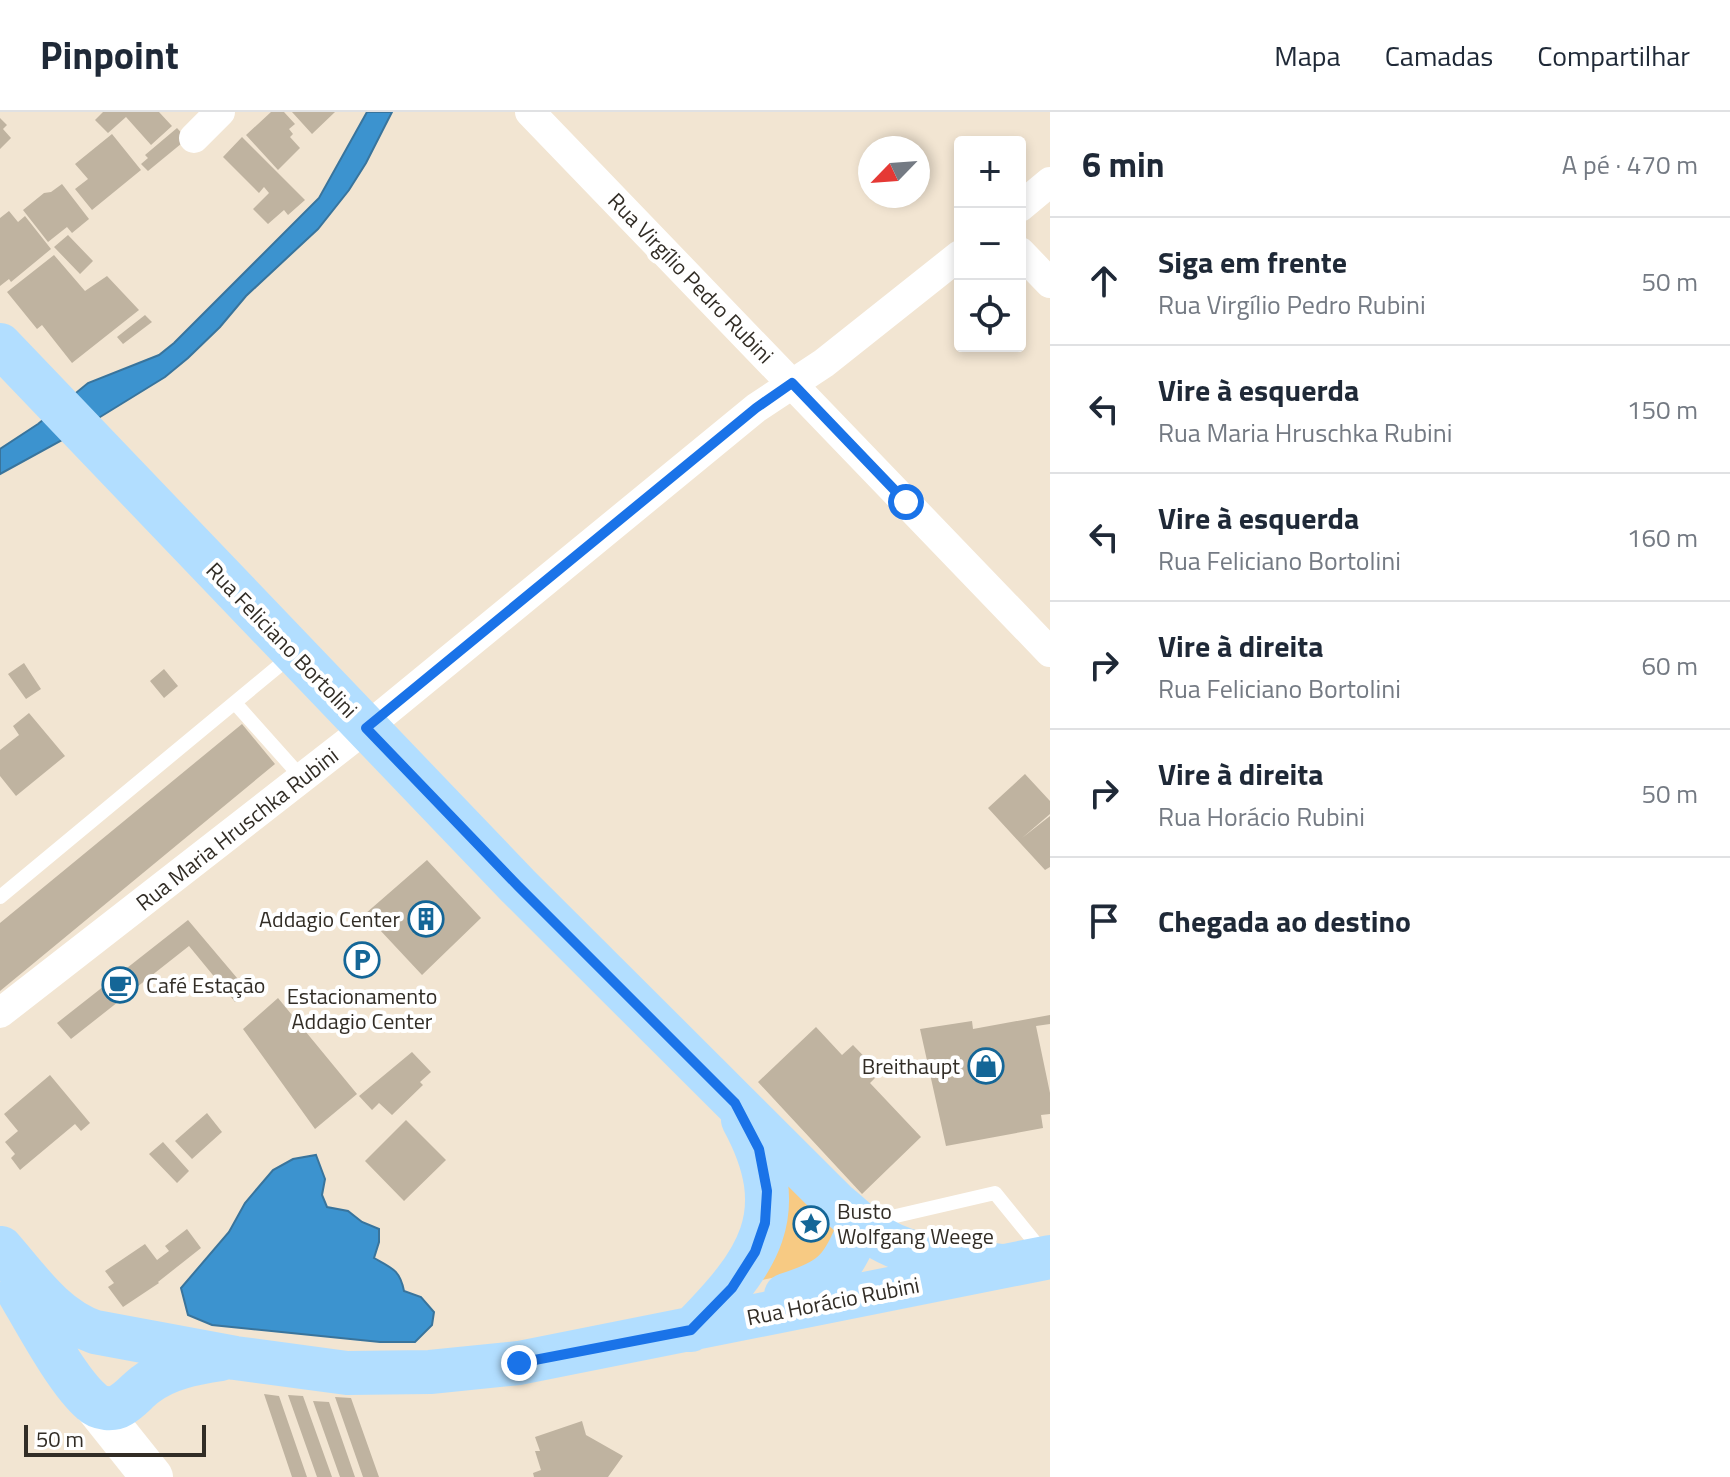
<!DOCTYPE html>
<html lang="pt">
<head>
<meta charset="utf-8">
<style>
  :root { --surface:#fff; --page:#f2f2f3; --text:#1f2937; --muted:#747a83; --line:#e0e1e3 }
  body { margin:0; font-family:"Titillium Web",sans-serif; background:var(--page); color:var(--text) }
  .controls { position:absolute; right:24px; top:24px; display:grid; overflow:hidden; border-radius:8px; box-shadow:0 4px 12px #0003 }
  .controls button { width:72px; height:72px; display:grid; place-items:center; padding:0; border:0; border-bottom:2px solid var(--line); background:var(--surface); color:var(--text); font:40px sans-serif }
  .compass { position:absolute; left:858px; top:24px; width:72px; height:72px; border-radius:50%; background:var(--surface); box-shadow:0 4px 12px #0003; rotate:245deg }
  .scale { position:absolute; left:24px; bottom:20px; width:182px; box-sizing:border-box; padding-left:8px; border:4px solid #322d26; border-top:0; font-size:22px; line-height:28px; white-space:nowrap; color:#322d26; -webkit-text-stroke:6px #fff; paint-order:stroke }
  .stop { position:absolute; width:24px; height:24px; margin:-18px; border:6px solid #1a73e8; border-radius:50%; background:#fff }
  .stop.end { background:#1a73e8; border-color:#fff; box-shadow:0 2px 8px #0008 }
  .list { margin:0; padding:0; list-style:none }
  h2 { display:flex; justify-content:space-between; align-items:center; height:104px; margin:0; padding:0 32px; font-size:34px }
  h2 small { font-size:26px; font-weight:400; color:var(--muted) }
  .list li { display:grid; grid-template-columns:52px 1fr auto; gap:24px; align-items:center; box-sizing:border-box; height:128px; padding:0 32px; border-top:2px solid var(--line) }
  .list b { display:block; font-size:30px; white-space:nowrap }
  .list p { margin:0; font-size:26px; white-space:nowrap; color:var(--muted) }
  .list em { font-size:26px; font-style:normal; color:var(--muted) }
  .icon { flex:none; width:44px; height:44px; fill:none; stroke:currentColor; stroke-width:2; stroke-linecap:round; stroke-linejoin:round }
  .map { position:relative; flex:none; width:1050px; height:1365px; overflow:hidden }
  header { display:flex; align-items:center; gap:48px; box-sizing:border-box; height:112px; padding:0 40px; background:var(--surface); border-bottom:2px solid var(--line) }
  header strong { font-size:38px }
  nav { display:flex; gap:44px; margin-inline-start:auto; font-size:28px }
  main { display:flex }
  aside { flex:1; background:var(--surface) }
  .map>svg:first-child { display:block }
</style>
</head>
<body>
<header>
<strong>Pinpoint</strong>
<nav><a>Mapa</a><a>Camadas</a><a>Compartilhar</a></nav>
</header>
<main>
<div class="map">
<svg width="1050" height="1365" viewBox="0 0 1050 1365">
  <rect width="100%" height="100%" fill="#f2e5d2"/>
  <path fill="#f7ca83" d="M 782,1051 L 832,1100 L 842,1128 L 800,1160 L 762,1168 Z"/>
  <path fill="#3c93cf" stroke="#39749c" stroke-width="2" d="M 367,0 L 392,0 L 366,51 L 349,78 L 318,117 L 246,184 L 220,215 L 188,246 L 165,265 L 66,326 L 0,362 L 0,337 L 38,312 L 88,271 L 159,243 L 174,231 L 319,86 Z
    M 316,1043 L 325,1067 L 322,1083 L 327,1095 L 348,1099 L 362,1110 L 379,1117 L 379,1130 L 374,1146 C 392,1156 400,1158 404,1179 L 421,1185 L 434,1200 L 432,1213 L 415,1230 L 380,1230 L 212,1213 L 188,1203 L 181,1176 L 229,1120 L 245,1091 L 273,1058 L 293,1047 Z"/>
  <path fill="#bfb3a0" d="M 103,0 L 159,0 L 172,14 L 151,33 L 126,5 L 108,21 L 95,8 Z
    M 271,0 L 284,0 L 295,12 L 289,17 L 293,22 L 290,25 L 300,36 L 278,58 L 246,23 Z
    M 292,0 L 335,0 L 312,22 Z
    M 0,6 L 7,13 L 3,17 L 11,26 L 0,37 Z
    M 177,16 L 187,27 L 148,59 L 141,52 L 148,46 L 145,43 Z
    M 112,22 L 141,58 L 92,98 L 75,77 L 88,67 L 75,52 Z
    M 242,25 L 305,88 L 288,103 L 284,98 L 268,112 L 253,97 L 269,81 L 264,75 L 259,81 L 223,45 Z
    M 62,72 L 89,107 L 72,121 L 67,115 L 48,130 L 23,98 L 44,81 L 51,80 Z
    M 9,99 L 18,110 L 25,104 L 51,137 L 11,170 L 9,167 L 0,174 L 0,106 Z
    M 68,123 L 93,149 L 80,162 L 54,135 Z
    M 54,143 L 85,179 L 107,164 L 139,198 L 72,251 L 42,213 L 37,217 L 7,180 Z
    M 145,203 L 152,210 L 123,232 L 117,225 Z
    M 24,551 L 41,577 L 26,587 L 8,562 Z
    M 164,557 L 178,574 L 164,586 L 150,569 Z
    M 29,601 L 65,644 L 16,684 L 0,664 L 0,638 L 19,623 L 13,614 Z
    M 242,612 L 275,652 L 0,879 L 0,811 Z
    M 1025,662 L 1050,689 L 1050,702 L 1022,726 L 1050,704 L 1050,755 L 1045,758 L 988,696 Z
    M 427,748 L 481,806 L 422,863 L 365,802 Z
    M 188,808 L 248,879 L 235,890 L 189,834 L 71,927 L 57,911 Z
    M 278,886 L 357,982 L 315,1017 L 243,917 Z
    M 1050,903 L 1050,912 L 1036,914 L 1050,981 L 1050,1002 L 1041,1003 L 1043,1016 L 946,1034 L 920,917 L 972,909 L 973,917 Z
    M 816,915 L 842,943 L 853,933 L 880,961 L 870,971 L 921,1025 L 862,1082 L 758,970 Z
    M 412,940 L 431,960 L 420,970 L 423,973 L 392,1003 L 379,991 L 372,998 L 359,984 Z
    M 50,963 L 90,1011 L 81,1019 L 75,1012 L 20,1058 L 11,1046 L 15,1042 L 5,1030 L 18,1019 L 4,1002 Z
    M 207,1001 L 222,1020 L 192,1047 L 175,1029 Z
    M 406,1008 L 446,1048 L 404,1089 L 365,1049 Z
    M 163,1030 L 189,1059 L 177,1071 L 149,1042 Z
    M 187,1117 L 201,1136 L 158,1170 L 159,1171 L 123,1195 L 108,1175 L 114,1171 L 105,1159 L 145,1132 L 157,1148 L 169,1139 L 165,1134 Z
    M 264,1282 L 279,1284 L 307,1365 L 292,1365 Z
    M 288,1283 L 303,1284 L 332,1365 L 317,1365 Z
    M 335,1285 L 351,1286 L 379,1365 L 363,1365 Z
    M 313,1289 L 329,1290 L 355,1365 L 340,1365 Z
    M 582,1309 L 586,1323 L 623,1344 L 608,1365 L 534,1365 L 533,1361 L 541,1358 L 535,1339 L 540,1339 L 535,1325 Z"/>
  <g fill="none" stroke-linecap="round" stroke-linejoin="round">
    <path stroke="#fff" stroke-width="14" d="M 235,591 L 302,666
      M 0,785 L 292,543
      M 870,1110 L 995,1081 L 1042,1139"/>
    <path stroke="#fff" stroke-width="30" d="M 530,0 L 1050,540
      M 194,26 L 220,0
      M 1020,95 L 1050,70
      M 1020,140 L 1050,171
      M 0,901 L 366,616 L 756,296 L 824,251 L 960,143"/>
    <path stroke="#fff" stroke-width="42" d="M 92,1290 L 152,1365"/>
    <path stroke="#b2deff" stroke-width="44" d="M 0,233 L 518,774 L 837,1092 C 851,1103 865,1118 881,1127 C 918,1148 962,1150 1004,1154
      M 1,1136 C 29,1168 54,1206 95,1220 L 235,1246 L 347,1261 L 430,1260 L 519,1251 L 1050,1145
      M 19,1181 C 36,1210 68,1270 92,1290 C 99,1297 113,1298 121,1293 C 130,1288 137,1279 145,1273 C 166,1256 195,1251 221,1247
      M 786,1183 C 835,1168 841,1158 861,1112
      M 691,1218 C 758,1150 794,1102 743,1008"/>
  </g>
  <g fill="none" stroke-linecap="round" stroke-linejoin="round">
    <path stroke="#1a73e8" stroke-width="10" d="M 519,1251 L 691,1218 L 732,1176 L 755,1140 L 765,1111 L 767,1079 L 759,1037 L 735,991 L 518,774 L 366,616 L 756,296 L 792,271 L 906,390"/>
  </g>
  <defs>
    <symbol id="building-ring" viewBox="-11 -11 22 22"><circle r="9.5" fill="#fff" stroke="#146697" stroke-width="1.5"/><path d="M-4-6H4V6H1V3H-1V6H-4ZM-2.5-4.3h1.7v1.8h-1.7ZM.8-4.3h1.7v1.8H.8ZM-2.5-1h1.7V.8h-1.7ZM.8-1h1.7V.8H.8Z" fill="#146697"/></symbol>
    <symbol id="parking-ring" viewBox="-11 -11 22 22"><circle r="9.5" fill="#fff" stroke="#146697" stroke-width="1.5"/><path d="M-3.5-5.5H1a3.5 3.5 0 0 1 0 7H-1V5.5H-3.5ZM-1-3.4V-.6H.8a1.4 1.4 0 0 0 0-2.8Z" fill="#146697"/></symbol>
    <symbol id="cafe-ring" viewBox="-11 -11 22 22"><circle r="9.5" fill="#fff" stroke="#146697" stroke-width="1.5"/><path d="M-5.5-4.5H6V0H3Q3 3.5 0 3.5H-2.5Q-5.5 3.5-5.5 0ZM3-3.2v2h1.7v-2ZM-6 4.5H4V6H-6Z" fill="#146697"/></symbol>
    <symbol id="shop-ring" viewBox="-11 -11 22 22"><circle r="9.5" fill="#fff" stroke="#146697" stroke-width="1.5"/><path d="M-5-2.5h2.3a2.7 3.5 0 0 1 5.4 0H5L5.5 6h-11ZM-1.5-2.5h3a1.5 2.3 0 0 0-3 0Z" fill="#146697"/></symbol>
    <symbol id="sight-ring" viewBox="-11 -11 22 22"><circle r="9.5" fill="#fff" stroke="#146697" stroke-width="1.5"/><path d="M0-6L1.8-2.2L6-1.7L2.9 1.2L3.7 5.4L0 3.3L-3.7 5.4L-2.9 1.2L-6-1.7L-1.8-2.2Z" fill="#146697"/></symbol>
  </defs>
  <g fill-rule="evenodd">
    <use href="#building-ring" x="406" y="787" width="40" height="40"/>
    <use href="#parking-ring" x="342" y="828" width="40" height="40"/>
    <use href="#cafe-ring" x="100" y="853" width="40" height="40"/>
    <use href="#shop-ring" x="966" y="934" width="40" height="40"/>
    <use href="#sight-ring" x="791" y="1092" width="40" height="40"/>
  </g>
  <g text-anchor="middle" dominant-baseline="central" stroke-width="8" stroke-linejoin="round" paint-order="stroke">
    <g font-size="22" fill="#322d26" stroke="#fff">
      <text transform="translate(691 166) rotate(46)">Rua Virgílio Pedro Rubini</text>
      <text transform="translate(282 528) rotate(46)">Rua Feliciano Bortolini</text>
      <text transform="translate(237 717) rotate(-38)">Rua Maria Hruschka Rubini</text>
      <text transform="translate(833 1189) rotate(-11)">Rua Horácio Rubini</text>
    </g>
    <g font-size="22" fill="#322d26" stroke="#fff" text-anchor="end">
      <text x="400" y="807">Addagio Center</text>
      <text x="146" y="873" text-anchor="start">Café Estação</text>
      <text x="362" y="884" text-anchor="middle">Estacionamento<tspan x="362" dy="25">Addagio Center</tspan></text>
      <text x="960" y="954">Breithaupt</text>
      <text x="837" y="1099" text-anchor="start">Busto<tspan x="837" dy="25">Wolfgang Weege</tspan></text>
    </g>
  </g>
</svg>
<div class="controls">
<button>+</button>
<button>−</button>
<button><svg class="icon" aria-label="locate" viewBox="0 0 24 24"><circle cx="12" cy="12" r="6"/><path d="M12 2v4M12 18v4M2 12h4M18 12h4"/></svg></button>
</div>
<svg class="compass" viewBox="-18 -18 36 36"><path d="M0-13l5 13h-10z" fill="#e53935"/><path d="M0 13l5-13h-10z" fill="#747a83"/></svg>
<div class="scale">50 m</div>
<div class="stop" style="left:906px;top:390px"></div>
<div class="stop end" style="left:519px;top:1251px"></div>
</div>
<aside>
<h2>6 min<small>A pé · 470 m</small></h2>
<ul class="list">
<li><svg class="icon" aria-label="ahead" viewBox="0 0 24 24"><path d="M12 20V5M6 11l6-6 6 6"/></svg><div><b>Siga em frente</b><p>Rua Virgílio Pedro Rubini</p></div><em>50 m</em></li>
<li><svg class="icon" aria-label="left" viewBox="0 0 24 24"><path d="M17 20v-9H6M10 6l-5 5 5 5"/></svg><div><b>Vire à esquerda</b><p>Rua Maria Hruschka Rubini</p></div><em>150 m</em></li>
<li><svg class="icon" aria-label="left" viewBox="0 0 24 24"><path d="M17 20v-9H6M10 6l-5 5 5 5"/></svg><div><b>Vire à esquerda</b><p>Rua Feliciano Bortolini</p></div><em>160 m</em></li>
<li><svg class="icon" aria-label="right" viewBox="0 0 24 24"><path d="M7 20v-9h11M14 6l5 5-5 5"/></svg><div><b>Vire à direita</b><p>Rua Feliciano Bortolini</p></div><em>60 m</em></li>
<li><svg class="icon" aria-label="right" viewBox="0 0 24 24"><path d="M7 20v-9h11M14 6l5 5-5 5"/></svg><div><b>Vire à direita</b><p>Rua Horácio Rubini</p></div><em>50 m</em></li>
<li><svg class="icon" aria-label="arrive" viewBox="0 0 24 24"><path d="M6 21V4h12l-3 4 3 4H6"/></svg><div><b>Chegada ao destino</b></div></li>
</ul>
</aside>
</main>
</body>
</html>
